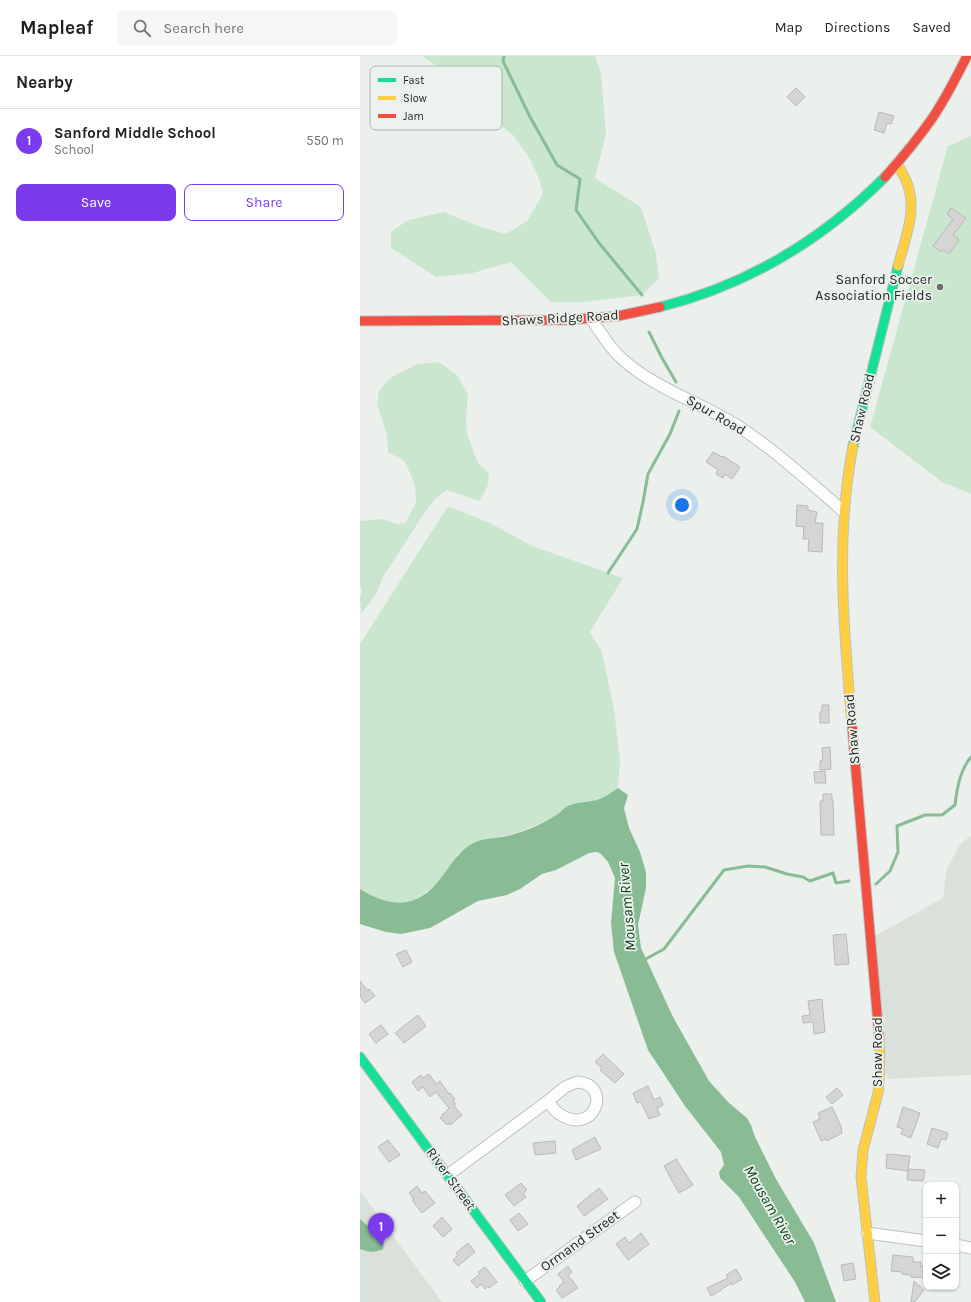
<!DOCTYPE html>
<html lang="en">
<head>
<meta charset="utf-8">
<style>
  :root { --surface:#fff; --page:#f6f6f6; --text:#202124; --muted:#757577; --line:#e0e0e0; --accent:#7c3aed }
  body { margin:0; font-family:Karla,sans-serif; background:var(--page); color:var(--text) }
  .controls { position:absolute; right:12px; bottom:12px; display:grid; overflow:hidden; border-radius:8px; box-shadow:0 1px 3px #0004 }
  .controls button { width:36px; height:36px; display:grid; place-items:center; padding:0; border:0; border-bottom:1px solid var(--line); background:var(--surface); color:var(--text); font:20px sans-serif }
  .you { position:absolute; left:322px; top:449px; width:14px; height:14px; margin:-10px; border:3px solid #fff; border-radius:50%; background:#1a73e8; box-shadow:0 0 0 6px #1a73e833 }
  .badge { display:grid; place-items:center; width:26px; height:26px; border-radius:50%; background:var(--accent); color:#fff; font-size:13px; font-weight:700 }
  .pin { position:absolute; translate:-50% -33px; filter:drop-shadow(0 1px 2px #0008) }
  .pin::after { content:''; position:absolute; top:21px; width:14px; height:12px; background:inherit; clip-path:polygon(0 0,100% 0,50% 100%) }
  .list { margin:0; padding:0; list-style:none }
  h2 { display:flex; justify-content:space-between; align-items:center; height:52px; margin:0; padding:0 16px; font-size:17px }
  h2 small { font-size:13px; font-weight:400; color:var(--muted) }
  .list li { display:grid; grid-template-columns:26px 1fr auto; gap:12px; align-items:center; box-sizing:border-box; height:64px; padding:0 16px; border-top:1px solid var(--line) }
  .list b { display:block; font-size:15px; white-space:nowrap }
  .list p { margin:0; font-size:13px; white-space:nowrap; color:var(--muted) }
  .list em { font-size:13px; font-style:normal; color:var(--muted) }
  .actions { display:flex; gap:8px; padding:12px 16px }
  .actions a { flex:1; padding:9px 0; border:1px solid var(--accent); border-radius:8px; text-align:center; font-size:14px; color:var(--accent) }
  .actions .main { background:var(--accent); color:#fff }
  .icon { flex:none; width:22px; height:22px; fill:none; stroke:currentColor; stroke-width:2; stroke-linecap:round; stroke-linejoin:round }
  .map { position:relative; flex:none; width:611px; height:1246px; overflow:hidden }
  header { display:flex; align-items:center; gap:24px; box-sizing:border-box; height:56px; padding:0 20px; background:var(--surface); border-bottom:1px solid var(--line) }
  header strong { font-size:19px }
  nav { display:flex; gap:22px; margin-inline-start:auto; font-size:14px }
  .search { width:280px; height:36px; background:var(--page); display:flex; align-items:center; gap:10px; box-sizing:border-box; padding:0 14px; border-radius:8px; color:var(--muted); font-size:15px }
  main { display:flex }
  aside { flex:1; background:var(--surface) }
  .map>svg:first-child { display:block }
</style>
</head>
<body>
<header>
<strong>Mapleaf</strong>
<div class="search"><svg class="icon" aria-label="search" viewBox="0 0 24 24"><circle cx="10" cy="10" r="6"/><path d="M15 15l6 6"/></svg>Search here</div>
<nav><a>Map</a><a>Directions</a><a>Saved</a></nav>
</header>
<main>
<aside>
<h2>Nearby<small></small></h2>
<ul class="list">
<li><span class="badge">1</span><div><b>Sanford Middle School</b><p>School</p></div><em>550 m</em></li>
</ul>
<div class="actions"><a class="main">Save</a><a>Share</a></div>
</aside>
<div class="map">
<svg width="611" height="1246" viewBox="0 0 611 1246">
  <rect width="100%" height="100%" fill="#ecf0ed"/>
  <path fill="#dae1da" d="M 611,780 L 611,1019 L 527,1023 L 515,880 L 583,842 L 587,812 L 601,787 Z
    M 0,1135 L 82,1246 L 0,1246 Z"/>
  <path fill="#cae6cf" d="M 62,0 L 235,0 L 241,17 L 246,79 L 235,122 L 281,151 L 296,198 L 299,222 L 282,239 L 224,246 L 191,246 L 151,206 L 113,217 L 76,221 L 31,192 L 31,176 L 48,164 L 84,156 L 118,170 L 146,178 L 167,165 L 183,138 L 179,123 L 170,103 L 153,79 L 128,60 L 92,20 Z
    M 611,80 L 611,438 L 582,426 L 510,371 L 588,90 Z
    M 79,306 L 97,319 L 108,338 L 106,363 L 107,378 L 118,407 L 129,417 L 128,429 L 120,445 L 87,434 L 76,442 L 65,456 L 23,521 C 18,536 11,546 1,558 L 0,541 L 2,535 L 0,529 L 0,464 L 1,465 L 22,463 L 38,468 L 46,466 L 56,447 L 55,431 L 52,421 L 44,405 L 28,396 L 27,379 L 17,348 L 19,335 L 30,322 L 57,308 Z
    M 88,450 L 132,468 L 172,490 L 263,522 L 230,576 L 242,596 L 254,653 L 260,705 L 258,732 L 239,744 L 209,749 L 199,758 L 181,767 L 151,779 L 128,782 L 99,797 L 76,829 L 55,844 L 38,847 L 30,847 L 19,843 L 0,833 L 0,588 Z"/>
  <path fill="#89bb94" d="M 258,732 L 268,739 L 264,752 L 269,772 L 280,796 L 286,816 L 286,832 L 278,869 L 281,892 L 313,961 L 349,1025 L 369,1047 L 387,1062 L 391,1069 L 395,1081 L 416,1123 L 454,1187 L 476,1246 L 445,1246 L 435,1226 L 379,1141 L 360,1122 L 359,1116 L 364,1109 L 361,1096 L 325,1050 L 288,994 L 254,896 L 251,867 L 255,822 L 248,806 L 241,798 L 237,796 L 229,797 L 196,814 L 182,818 L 160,833 L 147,839 L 118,845 L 70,872 L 41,878 L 26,876 L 0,868 L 0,833 C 17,843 34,851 54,844 C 81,834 88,803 110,789 C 122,781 137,783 151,779 C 167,775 184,767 198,758 C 202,755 206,750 210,749 C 219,746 228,746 237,744 C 244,742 252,736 258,732 Z
    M 0,1163 L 19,1180 L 24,1187 L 23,1193 C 15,1197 8,1196 0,1193 Z"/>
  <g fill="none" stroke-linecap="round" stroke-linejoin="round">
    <path stroke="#89bb94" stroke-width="3" d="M 144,0 L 143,5 L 169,59 L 197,109 L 220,123 L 216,154 L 239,187 L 282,239
      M 289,276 L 302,302 L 316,326
      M 248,517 L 277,473 L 283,446 L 288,418 L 310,378 L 319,355
      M 516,828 L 530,815 L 538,796 L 537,770 L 565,759 L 582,759 L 595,749 C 597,732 600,714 611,701
      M 284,904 L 304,893 L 364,814 L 388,810 L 405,811 L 427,818 L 443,821 L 450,825 L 473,817 L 476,827 L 489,825"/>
  </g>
  <path fill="#d5d5d4" stroke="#b9b9b8" d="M 436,32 L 445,41 L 436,50 L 427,41 Z
    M 519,56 L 534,60 L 531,68 L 527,67 L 524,77 L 514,74 Z
    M 591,152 L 606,162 L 593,179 L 599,184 L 589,198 L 583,193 L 581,196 L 573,190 L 593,163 L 587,158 Z
    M 353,396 L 362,401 L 363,400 L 380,411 L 372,423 L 365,418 L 363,422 L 356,418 L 358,414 L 346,406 Z
    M 437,449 L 448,450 L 448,454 L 457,456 L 455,467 L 463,467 L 462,496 L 448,495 L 449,483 L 443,483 L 444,471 L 436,470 Z
    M 462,649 L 469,649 L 469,667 L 460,667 L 460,656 L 462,656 Z
    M 470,691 L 471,713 L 460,714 L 460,705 L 463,704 L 462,692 Z
    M 465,715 L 466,727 L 455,727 L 454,716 Z
    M 463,738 L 472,738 L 472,744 L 473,744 L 474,779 L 461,779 L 460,745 L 463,745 Z
    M 486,878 L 489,908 L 475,909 L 473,879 Z
    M 46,894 L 52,906 L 43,911 L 36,898 Z
    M 0,925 L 8,935 L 9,933 L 15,940 L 5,947 L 0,940 Z
    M 462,943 L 465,976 L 454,978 L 453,966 L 443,967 L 442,960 L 450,959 L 448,945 Z
    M 58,959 L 66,970 L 44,987 L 35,977 Z
    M 21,969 L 28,978 L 16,987 L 9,978 Z
    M 243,998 L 264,1018 L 255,1027 L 240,1014 L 242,1012 L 235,1006 Z
    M 69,1018 L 76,1028 L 80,1025 L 89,1038 L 90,1037 L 95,1043 L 93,1045 L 96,1048 L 94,1050 L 102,1059 L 90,1069 L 89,1067 L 87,1069 L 80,1062 L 83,1060 L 82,1059 L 89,1052 L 76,1036 L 70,1041 L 63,1031 L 58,1035 L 52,1026 L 61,1019 L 63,1022 Z
    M 288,1030 L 294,1044 L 300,1041 L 303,1049 L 297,1052 L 300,1059 L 289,1063 L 281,1046 L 277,1047 L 273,1037 Z
    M 477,1032 L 483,1039 L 472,1048 L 466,1041 Z
    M 472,1051 L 481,1070 L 482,1077 L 467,1085 L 466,1083 L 461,1085 L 453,1066 L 460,1063 L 458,1057 Z
    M 543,1051 L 560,1057 L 551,1082 L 541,1078 L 543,1073 L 537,1071 Z
    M 572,1072 L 588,1077 L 586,1084 L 581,1083 L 578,1092 L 567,1088 Z
    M 235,1081 L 241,1093 L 216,1104 L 212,1094 Z
    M 28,1084 L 40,1099 L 29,1106 L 18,1091 Z
    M 195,1085 L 196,1097 L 175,1099 L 173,1087 Z
    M 527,1098 L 550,1100 L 548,1115 L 526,1112 Z
    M 316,1103 L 333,1129 L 319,1137 L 304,1110 Z
    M 548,1113 L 565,1114 L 563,1125 L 547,1124 Z
    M 161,1127 L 167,1134 L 163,1137 L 166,1141 L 154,1150 L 145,1139 Z
    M 57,1130 L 62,1137 L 65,1135 L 75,1147 L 62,1157 L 52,1144 L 54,1143 L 49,1137 Z
    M 239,1132 L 248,1143 L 224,1160 L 217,1150 Z
    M 159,1157 L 168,1168 L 158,1175 L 150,1164 Z
    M 82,1161 L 92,1173 L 83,1181 L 73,1170 Z
    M 281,1177 L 289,1188 L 268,1204 L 256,1188 L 265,1181 L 269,1187 Z
    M 108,1187 L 115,1196 L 98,1210 L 93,1204 L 98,1199 L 96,1197 Z
    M 533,1199 L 553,1201 L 553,1206 L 561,1206 L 560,1210 L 566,1210 L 566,1222 L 551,1221 L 551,1219 L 542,1218 L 542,1216 L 531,1215 Z
    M 493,1207 L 496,1223 L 484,1225 L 481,1209 Z
    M 208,1210 L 212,1216 L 208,1219 L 218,1232 L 202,1242 L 196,1234 L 200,1231 L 199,1230 L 204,1226 L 198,1218 Z
    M 125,1211 L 137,1226 L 129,1232 L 128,1230 L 125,1233 L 121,1228 L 117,1232 L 111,1225 L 120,1218 L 118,1216 Z
    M 376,1213 L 382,1223 L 372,1229 L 371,1227 L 358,1236 L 351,1240 L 347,1232 L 368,1222 L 366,1219 Z
    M 554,1225 L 564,1234 L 555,1246 L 551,1246 Z"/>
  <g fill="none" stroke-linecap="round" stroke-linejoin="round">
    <defs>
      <path id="street" d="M 231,263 C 239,274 247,287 256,297 C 291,333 343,346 384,374 C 419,398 451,427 483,455
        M 217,1026 C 254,1028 234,1083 198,1057 C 194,1054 191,1049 188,1045 L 205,1031 Z
        M 88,1119 L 188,1045
        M 507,1177 L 566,1185
        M 596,1189 L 611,1192
        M 165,1225 L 275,1146"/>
      <path id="fast" d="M 300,251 C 388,229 461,185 525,121
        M 493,390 L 538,210
        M 0,1001 L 181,1246"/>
      <path id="slow" d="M 537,108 C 542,116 547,124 549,133 C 556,158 544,186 538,210
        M 492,670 C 484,576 475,483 493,390
        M 515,1246 L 501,1121 L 503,1094 L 518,1037 L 520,1016 L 519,980"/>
      <path id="jam" d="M 525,121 C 541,103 557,84 571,64 C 585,44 596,22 607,0
        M 0,265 L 207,264 L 258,260 L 300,251
        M 492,670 L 519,980"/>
    </defs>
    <use href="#street" stroke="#bec1bf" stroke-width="13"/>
    <use href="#fast" stroke="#bec1bf" stroke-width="11"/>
    <use href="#slow" stroke="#bec1bf" stroke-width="11"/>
    <use href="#jam" stroke="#bec1bf" stroke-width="11"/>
    <use href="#street" stroke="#fcfdfc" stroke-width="11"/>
    <use href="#fast" stroke="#16e098" stroke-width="9"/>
    <use href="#slow" stroke="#ffcf43" stroke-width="9"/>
    <use href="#jam" stroke="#f24e42" stroke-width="9"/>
  </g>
  <circle fill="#6b6e6c" stroke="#ebf1ec" stroke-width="1.5" cx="580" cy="231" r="4"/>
  <g text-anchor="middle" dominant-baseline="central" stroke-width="3.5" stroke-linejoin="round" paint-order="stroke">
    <g font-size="14" fill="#262826" stroke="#ebf1ec" text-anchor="end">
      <text x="572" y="223">Sanford Soccer<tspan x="572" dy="16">Association Fields</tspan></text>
    </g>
    <g font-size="14" fill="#262826" stroke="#ebf1ec">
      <text transform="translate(200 262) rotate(-3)">Shaws Ridge Road</text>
      <text transform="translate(502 352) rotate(-77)">Shaw Road</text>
      <text transform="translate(356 359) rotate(30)">Spur Road</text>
      <text transform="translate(492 673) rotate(-95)">Shaw Road</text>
      <text transform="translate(517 996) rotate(-90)">Shaw Road</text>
      <text transform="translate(91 1123) rotate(54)">River Street</text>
      <text transform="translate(220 1185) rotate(-36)">Ormand Street</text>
    </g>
    <g font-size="15" font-style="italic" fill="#063c19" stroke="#ebf1ec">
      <text transform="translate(267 851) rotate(-95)">Mousam River</text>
      <text transform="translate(410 1149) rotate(60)">Mousam River</text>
    </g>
  </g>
  <rect x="10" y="10" width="132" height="64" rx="6" fill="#ebf1ec" stroke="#b0b5b1" stroke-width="1"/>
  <rect x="18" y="22" width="18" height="4" fill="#16e098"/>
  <rect x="18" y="40" width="18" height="4" fill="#ffcf43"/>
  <rect x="18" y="58" width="18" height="4" fill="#f24e42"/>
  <g font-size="11" fill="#262826">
    <text x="43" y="28">Fast</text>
    <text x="43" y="46">Slow</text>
    <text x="43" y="64">Jam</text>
  </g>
</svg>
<div class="controls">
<button>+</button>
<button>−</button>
<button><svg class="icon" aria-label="layers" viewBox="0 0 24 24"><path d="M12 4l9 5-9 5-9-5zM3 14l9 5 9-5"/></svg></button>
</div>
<div class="you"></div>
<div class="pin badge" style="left:21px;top:1190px">1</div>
</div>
</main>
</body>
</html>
